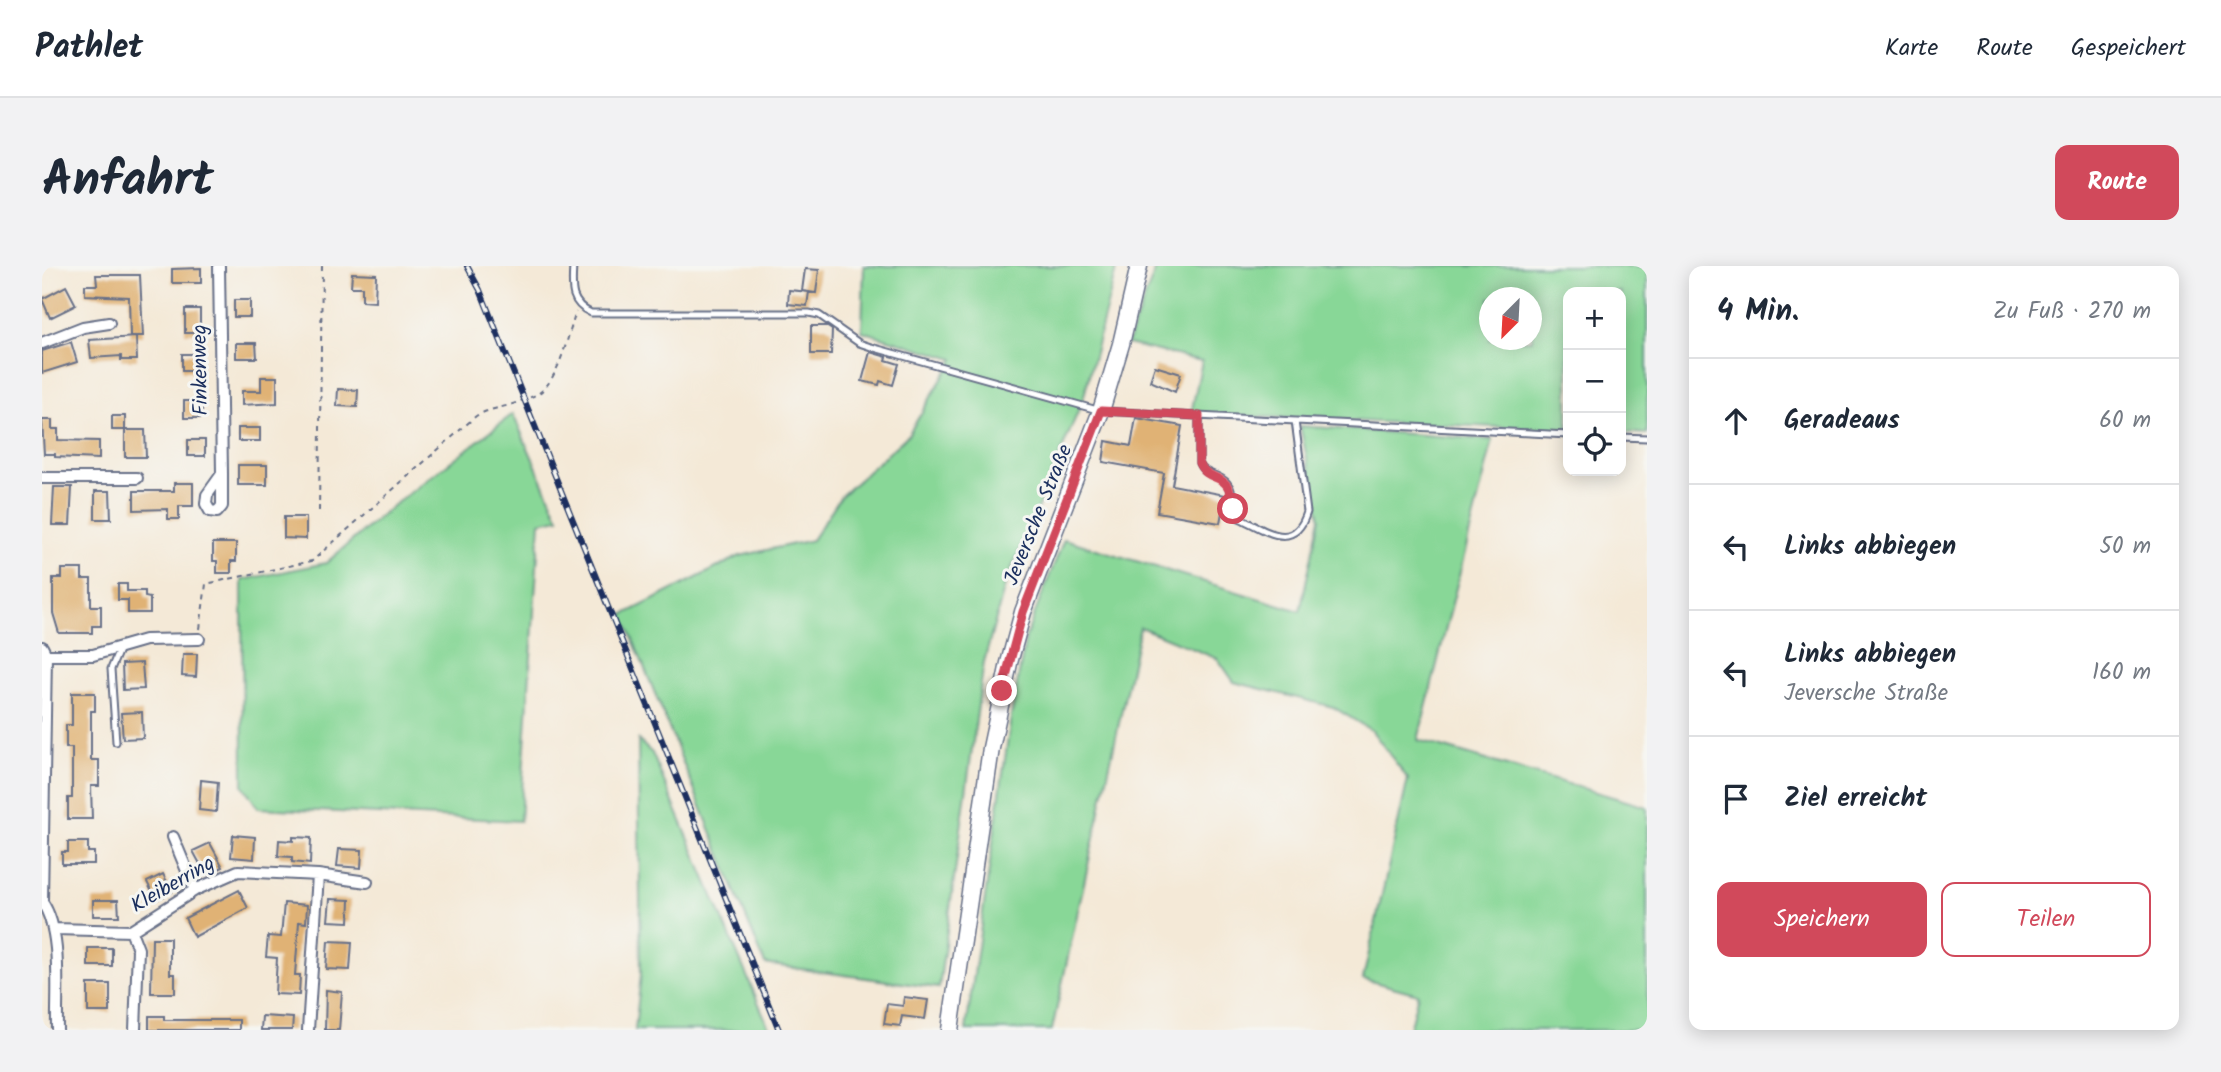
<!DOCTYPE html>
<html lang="de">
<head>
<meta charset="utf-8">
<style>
  :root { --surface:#fff; --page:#f2f2f3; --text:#1f2937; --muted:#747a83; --line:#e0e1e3; --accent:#d1495b }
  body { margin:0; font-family:Kalam,sans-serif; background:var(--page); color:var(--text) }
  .controls { position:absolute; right:21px; top:21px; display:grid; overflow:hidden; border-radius:14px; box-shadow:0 4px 18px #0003 }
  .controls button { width:63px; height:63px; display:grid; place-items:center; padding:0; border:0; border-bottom:2px solid var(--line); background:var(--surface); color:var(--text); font:35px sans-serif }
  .compass { position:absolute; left:1437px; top:21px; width:63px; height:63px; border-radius:50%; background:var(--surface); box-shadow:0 4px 18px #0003; rotate:204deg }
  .stop { position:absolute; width:21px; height:21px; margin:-16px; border:5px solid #d1495b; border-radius:50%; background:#fff }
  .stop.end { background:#d1495b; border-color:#fff; box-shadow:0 2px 7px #0008 }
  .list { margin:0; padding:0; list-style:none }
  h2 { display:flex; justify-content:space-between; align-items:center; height:91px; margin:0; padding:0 28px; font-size:30px }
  h2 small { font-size:23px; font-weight:400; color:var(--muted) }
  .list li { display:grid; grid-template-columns:46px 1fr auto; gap:21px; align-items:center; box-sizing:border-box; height:126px; padding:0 28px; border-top:2px solid var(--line) }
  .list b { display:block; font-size:26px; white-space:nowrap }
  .list p { margin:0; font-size:23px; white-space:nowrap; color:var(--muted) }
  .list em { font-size:23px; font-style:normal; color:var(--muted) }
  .actions { display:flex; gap:14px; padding:21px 28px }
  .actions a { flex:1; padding:16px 0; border:2px solid var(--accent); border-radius:14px; text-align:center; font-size:24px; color:var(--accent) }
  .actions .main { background:var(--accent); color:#fff }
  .icon { flex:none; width:38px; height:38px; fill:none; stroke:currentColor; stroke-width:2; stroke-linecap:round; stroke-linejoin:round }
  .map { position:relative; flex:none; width:1605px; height:764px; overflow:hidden; border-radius:14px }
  header { display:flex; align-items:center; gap:42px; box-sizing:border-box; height:98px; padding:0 35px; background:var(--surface); border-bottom:2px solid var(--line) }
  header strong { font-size:33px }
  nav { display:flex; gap:38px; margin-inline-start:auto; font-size:24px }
  .intro { display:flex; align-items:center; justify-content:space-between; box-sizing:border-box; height:168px; padding:0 42px }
  h1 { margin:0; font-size:49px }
  .button { padding:18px 32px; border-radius:14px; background:var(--accent); color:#fff; font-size:24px; font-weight:700 }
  main { display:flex; gap:42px; padding:0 42px }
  aside { flex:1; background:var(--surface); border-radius:14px; box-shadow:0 4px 18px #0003 }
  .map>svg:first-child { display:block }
</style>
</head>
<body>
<header>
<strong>Pathlet</strong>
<nav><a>Karte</a><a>Route</a><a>Gespeichert</a></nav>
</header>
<div class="intro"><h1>Anfahrt</h1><a class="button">Route</a></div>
<main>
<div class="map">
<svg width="1605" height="764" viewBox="0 0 1605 764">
  <rect width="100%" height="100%" fill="#f6f6f2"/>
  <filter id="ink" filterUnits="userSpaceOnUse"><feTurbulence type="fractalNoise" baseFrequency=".0143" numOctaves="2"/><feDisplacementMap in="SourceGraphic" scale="14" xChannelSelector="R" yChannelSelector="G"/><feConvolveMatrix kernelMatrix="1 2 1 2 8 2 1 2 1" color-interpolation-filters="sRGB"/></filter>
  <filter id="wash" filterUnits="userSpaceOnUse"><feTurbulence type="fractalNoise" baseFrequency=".00686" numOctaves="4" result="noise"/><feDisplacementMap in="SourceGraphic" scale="28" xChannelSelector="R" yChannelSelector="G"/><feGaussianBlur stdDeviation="1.57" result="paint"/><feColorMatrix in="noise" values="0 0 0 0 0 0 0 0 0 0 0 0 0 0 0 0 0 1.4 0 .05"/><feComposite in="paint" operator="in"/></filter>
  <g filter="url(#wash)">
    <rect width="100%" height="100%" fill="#f4e9d7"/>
    <path fill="#88d797" stroke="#52837a" stroke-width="2" fill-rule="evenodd" d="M 822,0 L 1075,0 L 1041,134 L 964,316 L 942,396 L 897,722 L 723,698 L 581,349 L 698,290 L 770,274 L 799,230 L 866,169 L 912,93 L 820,65 Z
      M 1115,0 L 1605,0 L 1605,168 L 1579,166 L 1579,26 L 1526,26 L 1526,164 L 1149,148 L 1160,95 L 1085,78 ZM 1448,32 L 1490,32 L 1490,74 L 1448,74 Z
      M 471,148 L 517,252 L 498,256 L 478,555 L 216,542 L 201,519 L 200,314 L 284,297 L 348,242 Z
      M 1258,160 L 1451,174 L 1376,474 L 1605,541 L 1605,764 L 1367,764 L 1376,728 L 1321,713 L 1366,513 L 1330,465 L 1291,441 L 1192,416 L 1176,393 L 1098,361 L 1010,764 L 924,764 L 969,451 L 984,370 L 1022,273 L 1258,345 L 1278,252 Z
      M 596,474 L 610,487 L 728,764 L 593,764 L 599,708 Z"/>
    <g id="blocks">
      <path fill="#e0b274" d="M 159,2 L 159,17 L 130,17 L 130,3 Z
        M 763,3 L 777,4 L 774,27 L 760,25 Z
        M 310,7 L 334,8 L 333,36 L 320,35 L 320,21 L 309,21 Z
        M 54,9 L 98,9 L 101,70 L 88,70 L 87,31 L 43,29 L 43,19 L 55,19 Z
        M 24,20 L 34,39 L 8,52 L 0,33 Z
        M 747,24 L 767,26 L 765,40 L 746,38 Z
        M 192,34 L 208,34 L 208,51 L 192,51 Z
        M 143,43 L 158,43 L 158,67 L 143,67 Z
        M 769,60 L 784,60 L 790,64 L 789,88 L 769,88 Z
        M 94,71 L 95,94 L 79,94 L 79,90 L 49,92 L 47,74 Z
        M 29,76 L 35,96 L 0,107 L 0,85 Z
        M 194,77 L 214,77 L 215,92 L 194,92 Z
        M 828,86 L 845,91 L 844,94 L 857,98 L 851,119 L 838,115 L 837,119 L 820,115 Z
        M 140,88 L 159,88 L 159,105 L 140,105 Z
        M 1113,100 L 1139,108 L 1133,126 L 1108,115 Z
        M 219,111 L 235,111 L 235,137 L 200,139 L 200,125 L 219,125 Z
        M 296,123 L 316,124 L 315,141 L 295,140 Z
        M 142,135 L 160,135 L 160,152 L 142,152 Z
        M 70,150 L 83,150 L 83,164 L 70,164 Z
        M 1094,152 L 1140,160 L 1130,219 L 1183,229 L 1178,257 L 1115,246 L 1122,207 L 1061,196 L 1064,175 L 1089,180 Z
        M 0,154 L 10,154 L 10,163 L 16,163 L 16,174 L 57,175 L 57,193 L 13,191 L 13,188 L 2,188 Z
        M 196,162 L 218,162 L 218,175 L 196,175 Z
        M 83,164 L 103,164 L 104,191 L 83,191 Z
        M 146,174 L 163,174 L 163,190 L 146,190 Z
        M 196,199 L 225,199 L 225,219 L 196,219 Z
        M 132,217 L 151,217 L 151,240 L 137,240 L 137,253 L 126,253 L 126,243 L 92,244 L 92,225 L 132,225 Z
        M 12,221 L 30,221 L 28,259 L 10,259 Z
        M 53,225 L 68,225 L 69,253 L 53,253 Z
        M 242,251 L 264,251 L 264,273 L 242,272 Z
        M 171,277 L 194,277 L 194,295 L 189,295 L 189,307 L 175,307 L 175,295 L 171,295 Z
        M 20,303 L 40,303 L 40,313 L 49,313 L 49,340 L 59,340 L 59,360 L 50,360 L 50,367 L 17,367 L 11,347 L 11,312 L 20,312 Z
        M 76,318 L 85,318 L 85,325 L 103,325 L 103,331 L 108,332 L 108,347 L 86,347 L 86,334 L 76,334 Z
        M 141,388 L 155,388 L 154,411 L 140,410 Z
        M 100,397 L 102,423 L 81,424 L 80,398 Z
        M 30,427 L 53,427 L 53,445 L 49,445 L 49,494 L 57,494 L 57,520 L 49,520 L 50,553 L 26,553 L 26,532 L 30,532 L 30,482 L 24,482 L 24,459 L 30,459 Z
        M 100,446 L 101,472 L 81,473 L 79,447 Z
        M 159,514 L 176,516 L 174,546 L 157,544 Z
        M 191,569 L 213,571 L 212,593 L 189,591 Z
        M 251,571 L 269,572 L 268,598 L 250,596 L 250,591 L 236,590 L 237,574 L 251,575 Z
        M 26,576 L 46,576 L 46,586 L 52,586 L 52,598 L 20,598 L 20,586 L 26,586 Z
        M 168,577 L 181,601 L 164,609 L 151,585 Z
        M 297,583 L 320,584 L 319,602 L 295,600 Z
        M 121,608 L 130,626 L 114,634 L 105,616 Z
        M 197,624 L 206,642 L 152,671 L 143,652 Z
        M 288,633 L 308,634 L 307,656 L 286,655 Z
        M 51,634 L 76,634 L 77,650 L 51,650 Z
        M 242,637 L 265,639 L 264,657 L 257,656 L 253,709 L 258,709 L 257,729 L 233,728 L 235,692 L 224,691 L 226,670 L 239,671 Z
        M 110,672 L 128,672 L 128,708 L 133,708 L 133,727 L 109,727 Z
        M 286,675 L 310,676 L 308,704 L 284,703 Z
        M 46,682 L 70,682 L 70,700 L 46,700 Z
        M 46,718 L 68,718 L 68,746 L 46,746 Z
        M 284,724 L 300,726 L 297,764 L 283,764 Z
        M 862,731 L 886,734 L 883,753 L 860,750 L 858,760 L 842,758 L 845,738 L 861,740 Z
        M 107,750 L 122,750 L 122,754 L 197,754 L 197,764 L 107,764 Z
        M 220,750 L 251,752 L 250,764 L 219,764 Z"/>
    </g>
  </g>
  <g filter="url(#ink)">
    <use href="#blocks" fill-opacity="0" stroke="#677088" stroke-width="2"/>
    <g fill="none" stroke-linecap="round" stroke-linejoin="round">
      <defs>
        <path id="lane" d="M 531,0 C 530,20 527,37 549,47 L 767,47 L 777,49 L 817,77 L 829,81 L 1059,145 L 1526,169
          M 1157,150 L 1157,197 C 1162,210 1177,207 1185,217 C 1193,226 1190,240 1195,251 C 1222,263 1252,288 1265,246 L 1253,155
          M 1579,171 L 1605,172
          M 74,476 L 69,403 L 77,384"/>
        <path id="street" d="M 177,0 L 180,208 L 180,240 L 175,246 L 168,245 L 164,238 L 165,229 L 180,208
          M 0,77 L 41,61 L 67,57
          M 0,212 L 95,212
          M 0,381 L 4,389 L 0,635
          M 4,389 L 51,389 L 103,374 L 157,373
          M 131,571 L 153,624
          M 0,636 C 21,666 14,727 15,764
          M 13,663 L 89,665 L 96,683 L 93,764
          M 89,665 L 153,624 L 196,605 L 276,609
          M 266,764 L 276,609 L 325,616"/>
        <path id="secondary" d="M 908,764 L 949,482 L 967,397 L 981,346 L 1059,145 L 1079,78 L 1097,0"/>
      </defs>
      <use href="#lane" stroke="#677088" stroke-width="9"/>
      <use href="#street" stroke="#677088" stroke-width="14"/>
      <use href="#secondary" stroke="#677088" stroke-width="19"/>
      <path stroke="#677088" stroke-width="2" stroke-dasharray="5 5" stroke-linecap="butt" d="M 277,245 L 280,0
        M 158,363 L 164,318 L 270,295 L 434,150 C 448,142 462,142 476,136 C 483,133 491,131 497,127 C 517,113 526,69 534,46"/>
      <use href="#lane" stroke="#fff" stroke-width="5"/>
      <use href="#street" stroke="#fff" stroke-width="10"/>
      <use href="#secondary" stroke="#fff" stroke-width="16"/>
      <defs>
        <path id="rail" d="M 425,0 L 438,24 L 737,764"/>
      </defs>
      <use href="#rail" stroke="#1b2f5e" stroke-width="6"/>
      <use href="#rail" stroke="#f6f6f2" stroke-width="3.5" stroke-dasharray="10" stroke-linecap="butt"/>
    </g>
  </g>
  <g fill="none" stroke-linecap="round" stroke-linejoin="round" filter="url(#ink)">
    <path stroke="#d1495b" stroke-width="9" d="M 960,425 L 981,346 L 1059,145 L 1157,150 L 1157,197 C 1167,220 1189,201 1191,243"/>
  </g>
  <g text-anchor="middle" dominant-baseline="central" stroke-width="6" stroke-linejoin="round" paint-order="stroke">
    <g font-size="21" fill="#1b2f5e" stroke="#f6f6f2">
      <text transform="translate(159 104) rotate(-91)">Finkenweg</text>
      <text transform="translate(997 249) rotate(-68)">Jeversche Straße</text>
      <text transform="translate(131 619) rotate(-30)">Kleiberring</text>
    </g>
  </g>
</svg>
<div class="controls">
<button>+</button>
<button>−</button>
<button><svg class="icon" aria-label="locate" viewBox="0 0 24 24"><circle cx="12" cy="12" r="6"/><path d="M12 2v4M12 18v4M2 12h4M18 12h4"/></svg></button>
</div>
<svg class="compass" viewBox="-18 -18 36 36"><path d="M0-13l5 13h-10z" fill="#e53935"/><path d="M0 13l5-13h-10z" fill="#747a83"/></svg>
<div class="stop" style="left:1191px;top:243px"></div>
<div class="stop end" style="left:960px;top:425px"></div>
</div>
<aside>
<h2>4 Min.<small>Zu Fuß · 270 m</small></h2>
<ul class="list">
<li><svg class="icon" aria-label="ahead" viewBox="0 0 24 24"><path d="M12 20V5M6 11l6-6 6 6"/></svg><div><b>Geradeaus</b></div><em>60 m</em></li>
<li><svg class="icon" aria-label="left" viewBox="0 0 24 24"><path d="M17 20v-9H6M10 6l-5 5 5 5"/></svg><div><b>Links abbiegen</b></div><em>50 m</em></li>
<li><svg class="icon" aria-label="left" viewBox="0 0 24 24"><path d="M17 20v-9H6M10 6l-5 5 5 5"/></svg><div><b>Links abbiegen</b><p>Jeversche Straße</p></div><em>160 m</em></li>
<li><svg class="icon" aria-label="arrive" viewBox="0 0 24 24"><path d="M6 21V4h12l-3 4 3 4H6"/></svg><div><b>Ziel erreicht</b></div></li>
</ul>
<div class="actions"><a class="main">Speichern</a><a>Teilen</a></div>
</aside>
</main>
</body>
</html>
